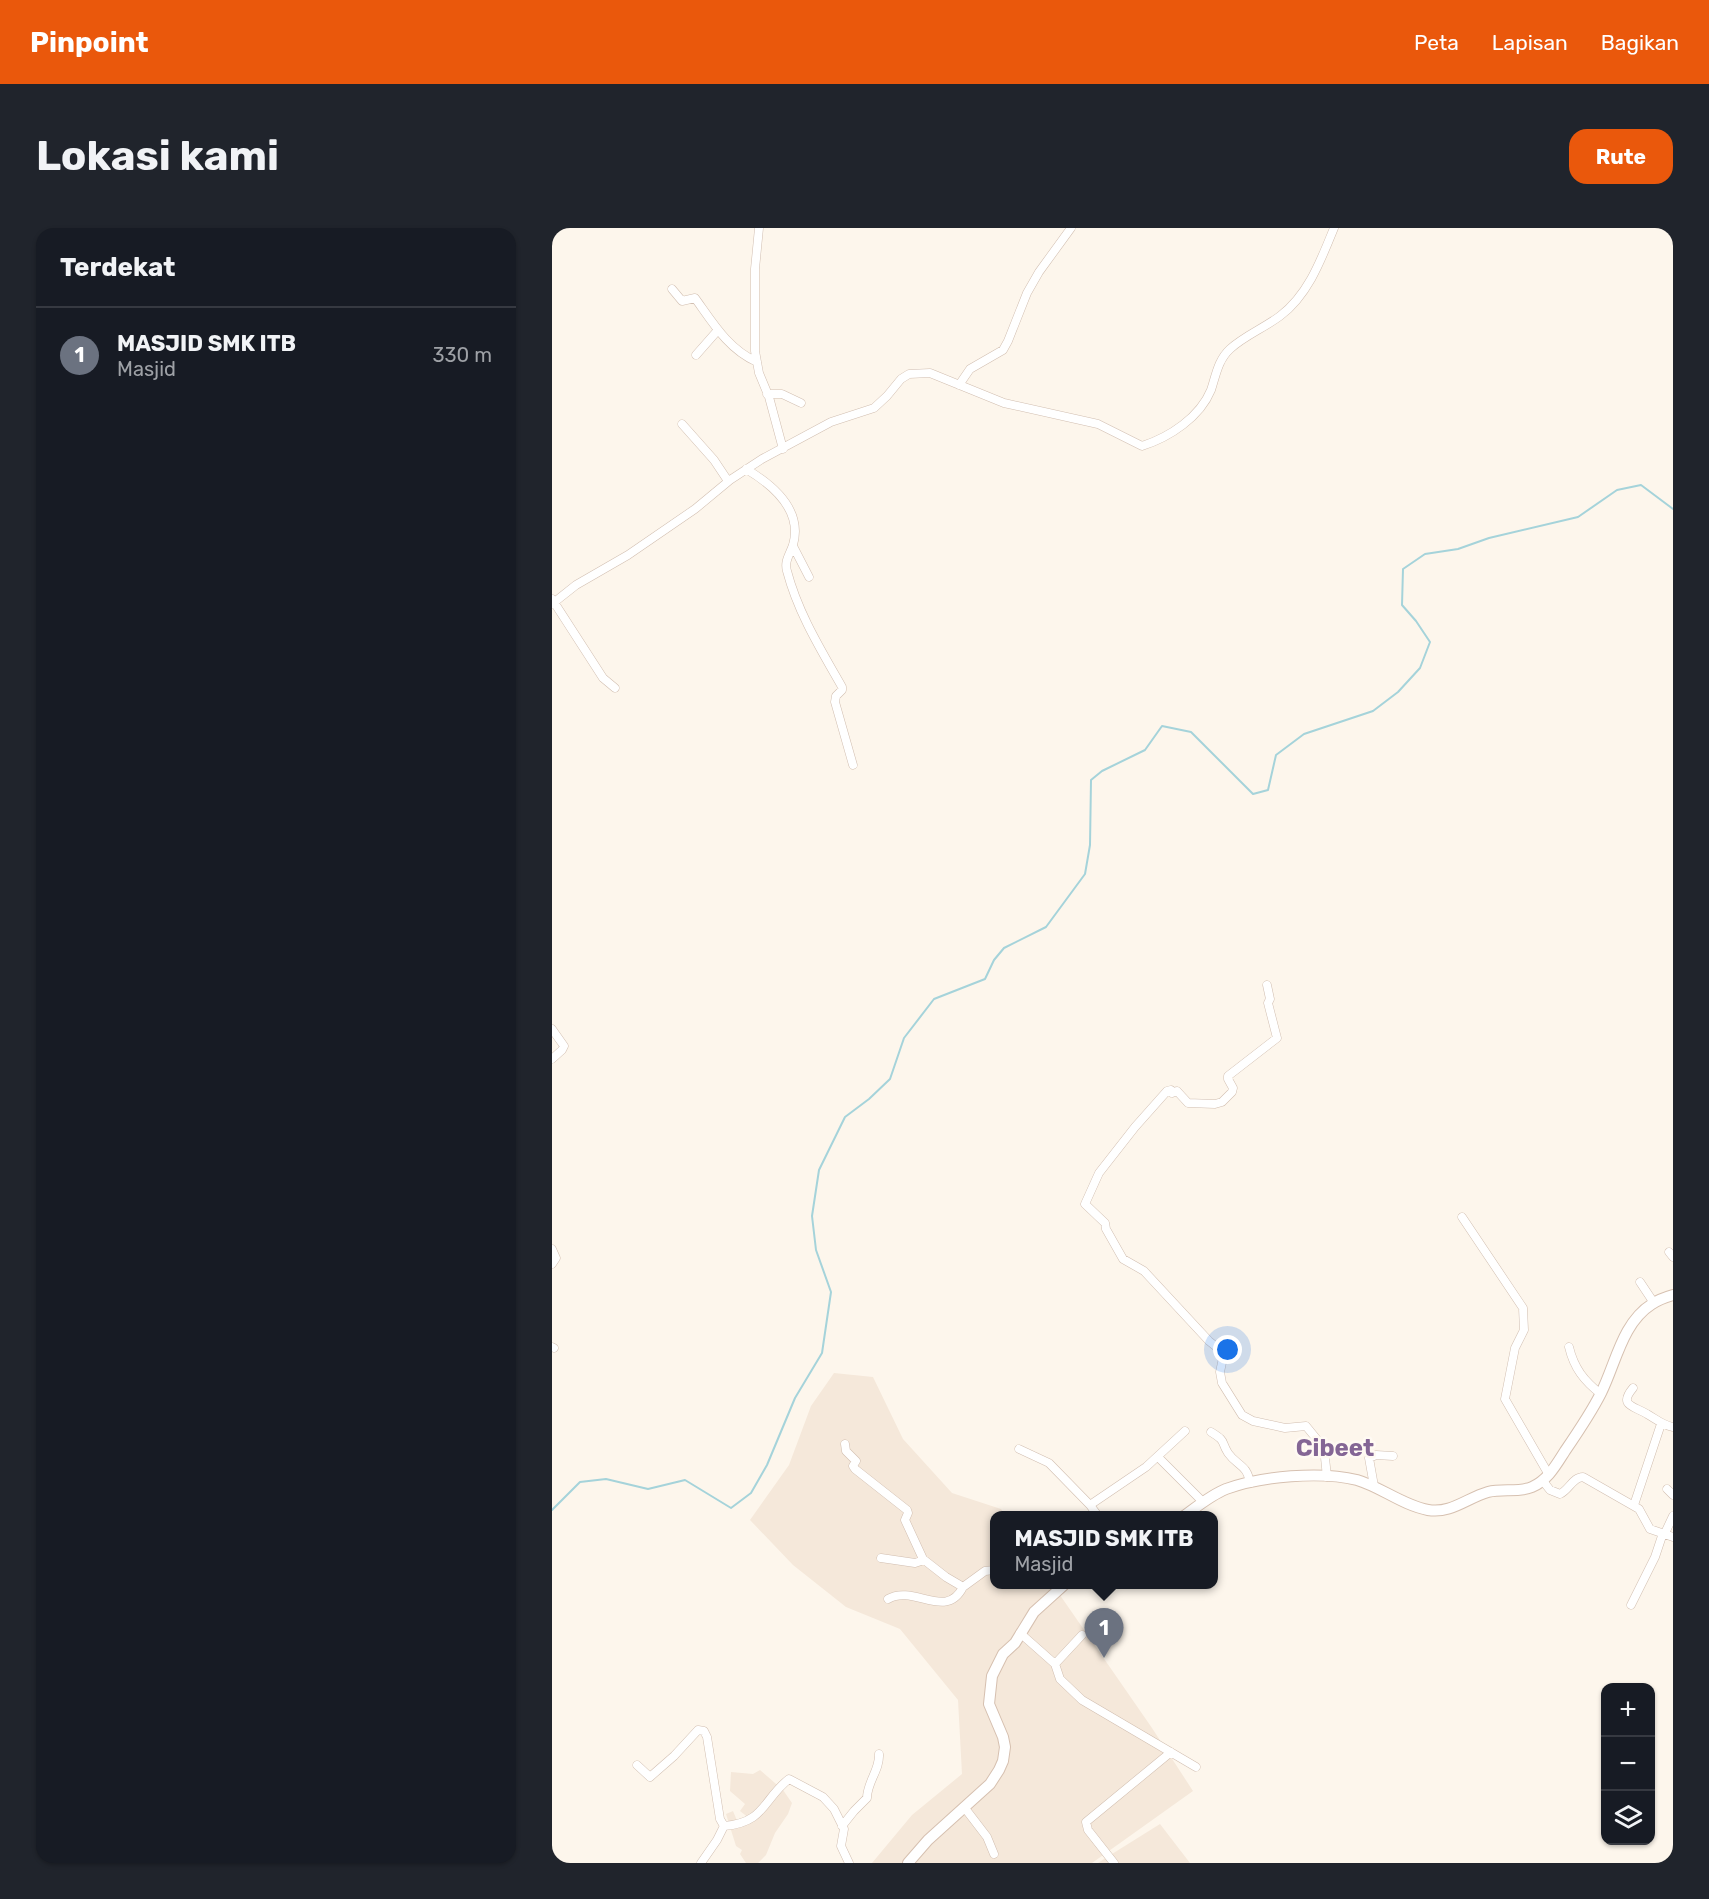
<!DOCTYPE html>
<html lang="id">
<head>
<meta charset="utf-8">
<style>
  :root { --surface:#171b24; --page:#20242c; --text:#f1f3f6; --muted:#9ea1a6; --line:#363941; --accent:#ea580c }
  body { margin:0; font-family:Rubik,sans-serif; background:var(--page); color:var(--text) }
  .controls { position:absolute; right:18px; bottom:18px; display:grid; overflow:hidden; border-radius:12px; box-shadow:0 2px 4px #0004 }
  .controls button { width:54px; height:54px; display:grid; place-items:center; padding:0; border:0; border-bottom:2px solid var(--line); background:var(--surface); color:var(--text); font:30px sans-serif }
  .you { position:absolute; left:676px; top:1122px; width:21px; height:21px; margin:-15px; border:4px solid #fff; border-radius:50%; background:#1a73e8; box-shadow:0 0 0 9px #1a73e833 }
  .badge { display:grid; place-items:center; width:39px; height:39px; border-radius:50%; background:var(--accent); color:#fff; font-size:20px; font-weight:700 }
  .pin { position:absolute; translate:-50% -50px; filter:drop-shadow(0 2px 3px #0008) }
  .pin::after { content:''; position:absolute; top:32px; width:21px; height:18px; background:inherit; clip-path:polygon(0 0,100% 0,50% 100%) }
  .popup { position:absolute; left:438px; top:1283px; width:228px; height:78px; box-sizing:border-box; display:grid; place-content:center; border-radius:12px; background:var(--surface); filter:drop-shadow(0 2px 4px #0005); font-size:20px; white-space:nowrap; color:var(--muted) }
  .popup b { font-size:22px; color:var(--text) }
  .popup::after { content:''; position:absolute; left:50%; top:100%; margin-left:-12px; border:12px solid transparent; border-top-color:var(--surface) }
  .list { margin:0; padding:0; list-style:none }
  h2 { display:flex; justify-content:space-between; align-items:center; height:78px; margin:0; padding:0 24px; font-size:26px }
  h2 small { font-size:20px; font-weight:400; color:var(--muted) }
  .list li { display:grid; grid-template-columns:39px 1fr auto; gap:18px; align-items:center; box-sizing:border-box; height:96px; padding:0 24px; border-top:2px solid var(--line) }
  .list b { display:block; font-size:22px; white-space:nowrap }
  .list p { margin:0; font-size:20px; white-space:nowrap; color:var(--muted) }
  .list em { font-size:20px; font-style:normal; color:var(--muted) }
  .icon { flex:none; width:33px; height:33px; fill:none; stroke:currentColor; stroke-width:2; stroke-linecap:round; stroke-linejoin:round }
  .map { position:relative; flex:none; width:1121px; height:1635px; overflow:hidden; border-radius:18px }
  header { display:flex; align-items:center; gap:36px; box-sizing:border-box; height:84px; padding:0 30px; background:var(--accent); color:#fff }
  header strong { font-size:28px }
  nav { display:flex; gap:33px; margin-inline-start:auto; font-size:21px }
  .intro { display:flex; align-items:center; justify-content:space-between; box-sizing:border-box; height:144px; padding:0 36px }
  h1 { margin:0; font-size:42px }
  .button { padding:15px 27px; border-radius:18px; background:var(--accent); color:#fff; font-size:21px; font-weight:700 }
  main { display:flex; gap:36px; padding:0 36px }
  aside { flex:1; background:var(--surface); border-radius:18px; box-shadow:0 2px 4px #0004 }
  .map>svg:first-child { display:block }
</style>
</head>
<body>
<header>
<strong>Pinpoint</strong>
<nav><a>Peta</a><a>Lapisan</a><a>Bagikan</a></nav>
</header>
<div class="intro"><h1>Lokasi kami</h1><a class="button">Rute</a></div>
<main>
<aside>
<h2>Terdekat<small></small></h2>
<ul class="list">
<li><span class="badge" style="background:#6b7280">1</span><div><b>MASJID SMK ITB</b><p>Masjid</p></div><em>330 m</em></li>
</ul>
</aside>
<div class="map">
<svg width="1121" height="1635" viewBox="0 0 1121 1635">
  <rect width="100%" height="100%" fill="#fdf6ec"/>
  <path fill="#f5e8da" d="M 282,1145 L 321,1149 L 351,1211 L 400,1265 L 449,1281 L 453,1287 L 442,1288 L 442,1356 L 501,1357 L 600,1500 L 641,1563 L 540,1635 L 320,1635 L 360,1587 L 410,1546 L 406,1472 L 348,1401 L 294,1379 L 241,1337 L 198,1292 L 237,1237 L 259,1178 Z
    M 208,1542 L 231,1562 L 240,1575 L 236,1586 L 223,1605 L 214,1627 L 206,1635 L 194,1635 L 188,1626 L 190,1622 L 184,1618 L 174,1586 L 181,1583 L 186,1595 L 198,1591 L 188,1583 L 193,1576 L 178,1563 L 179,1544 L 201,1546 Z
    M 608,1596 L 638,1635 L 546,1635 L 552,1631 Z"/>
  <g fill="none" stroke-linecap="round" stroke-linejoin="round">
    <path stroke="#a5d3da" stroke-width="2" d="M 0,1282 L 28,1254 L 54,1251 L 96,1261 L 133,1252 L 179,1280 L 199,1265 L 215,1237 L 243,1170 L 270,1125 L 279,1064 L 264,1022 L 260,988 L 267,942 L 293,889 L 317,871 L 338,851 L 352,810 L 382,771 L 433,751 L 442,732 L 452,720 L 494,699 L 533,646 L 538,617 L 539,552 L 550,543 L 593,522 L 610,498 L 639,504 L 701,566 L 716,562 L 724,527 L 752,506 L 821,483 L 846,464 L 868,440 L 878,414 L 864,393 L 850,377 L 851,341 L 873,326 L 906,321 L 937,310 L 1026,289 L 1065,262 L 1089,257 L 1121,281"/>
    <defs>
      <path id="street" d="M 207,0 L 203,41 L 203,123 L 207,145 L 217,169 L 231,221
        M 120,61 L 130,73 L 143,70 C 161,95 176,121 205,134
        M 144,127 L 166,102
        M 407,157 L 418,141 L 451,122 L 456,113 L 475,65 L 487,44 L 519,0
        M 215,166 L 230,166 L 249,175
        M 130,196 L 162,232 L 176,253
        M 194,241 C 221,257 251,282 241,317 C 238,326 232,333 235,343 C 246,385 269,422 290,459 L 290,462 L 284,468 L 283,474 L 301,537
        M 241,318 L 257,349
        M 0,371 L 51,450 L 63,460
        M 0,376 L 24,357 L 76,327 L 143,281 L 178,252 L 210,231 L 279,194 L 322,180 L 335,168 L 349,151 L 357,146 L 378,145 L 452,175 L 546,196 L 590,218 C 618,209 648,189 659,162 C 664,147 666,132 678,121 C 692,108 712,100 728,88 C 756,67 769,32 782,0
        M 715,757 L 718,771 L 716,775 L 725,810 L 676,848 L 676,851 L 681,860 L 680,864 L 670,874 L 663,876 L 636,875 L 625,863 L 620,865 L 619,862 L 615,863 L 583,899 L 547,945 L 533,976 L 553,995 L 554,1001 L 571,1031 L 592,1043 L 657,1113 L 672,1125 L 668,1144 L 670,1155 L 690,1187 L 701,1193 L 733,1200 L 754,1198 L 772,1220 L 775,1249
        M 0,801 L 12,818 L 10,822 L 0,831
        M 910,989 L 971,1080 L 972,1102 L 963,1120 L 953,1171 L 997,1247
        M 0,1021 L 4,1030 L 0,1036
        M 1117,1024 L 1121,1029
        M 1088,1054 L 1102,1075
        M 0,1119 L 2,1120
        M 1017,1119 C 1022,1140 1032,1153 1049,1166
        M 1081,1160 C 1066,1178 1082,1178 1095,1186 C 1104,1191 1110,1197 1121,1199
        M 659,1204 C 675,1214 668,1212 676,1225 C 685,1238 695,1236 698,1255
        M 293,1216 L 294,1223 L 304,1233 L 301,1238 L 303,1241 L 355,1282 L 356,1285 L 353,1292 L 371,1331 L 394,1349 L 411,1359 L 433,1343 L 442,1342
        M 467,1221 L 497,1235 L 538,1277 L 546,1288
        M 606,1229 L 651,1274
        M 991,1253 L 998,1262 L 1008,1266 C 1017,1262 1021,1249 1031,1249 L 1087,1281 L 1098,1301 L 1121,1309
        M 822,1258 L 817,1230 L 824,1227 L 841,1228
        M 1115,1261 L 1121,1267
        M 538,1277 L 594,1239 L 633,1203
        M 1082,1277 L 1109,1196
        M 1113,1305 L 1121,1288
        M 329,1330 L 363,1335 L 372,1332
        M 336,1371 C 362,1356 394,1393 411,1359
        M 1079,1377 L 1103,1329 L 1111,1305
        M 468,1405 L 503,1436 L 530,1407
        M 503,1436 L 508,1451 L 530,1472 L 644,1539
        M 85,1537 L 98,1549 L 122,1528 L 146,1502 L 152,1503 L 155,1509 L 168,1591 L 172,1598
        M 412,1579 L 435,1609 L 442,1626
        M 290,1598 L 302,1583 L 315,1570 C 315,1554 328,1542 327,1526
        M 149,1635 L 165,1612 L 172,1598 C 213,1595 211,1571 237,1551 L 271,1569 L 282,1581 L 292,1601 L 289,1618 L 297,1635
        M 562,1635 L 536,1602 L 534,1594 L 619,1524"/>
      <path id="secondary" d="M 632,1288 C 646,1278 659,1267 674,1261 C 709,1248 769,1243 805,1252 C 829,1259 850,1277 876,1282 C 899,1286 915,1270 936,1264 C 951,1260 966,1265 980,1259 C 996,1252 1004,1237 1013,1223 C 1026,1204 1039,1185 1049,1165 C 1064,1135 1070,1095 1100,1076 C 1106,1072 1114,1069 1121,1067
        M 356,1635 L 376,1612 L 438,1556 L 447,1542 L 451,1533 L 453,1519 L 451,1509 L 437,1476 L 440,1448 L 451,1426 L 463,1415 L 482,1384 L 513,1356"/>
    </defs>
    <use href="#street" stroke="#d1beb0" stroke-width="9"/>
    <use href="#secondary" stroke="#d6c0b0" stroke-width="12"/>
    <use href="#street" stroke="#fff" stroke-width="8"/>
    <use href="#secondary" stroke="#fff" stroke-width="10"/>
  </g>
  <g text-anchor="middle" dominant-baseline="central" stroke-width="5" stroke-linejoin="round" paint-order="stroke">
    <g font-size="24" font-weight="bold" fill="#846695" stroke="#fffaf3">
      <text x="783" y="1220">Cibeet</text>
    </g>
  </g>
</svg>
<div class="controls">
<button>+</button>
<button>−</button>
<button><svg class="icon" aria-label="layers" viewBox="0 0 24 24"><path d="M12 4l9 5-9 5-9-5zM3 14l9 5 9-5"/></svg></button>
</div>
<div class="you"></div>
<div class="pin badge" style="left:552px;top:1430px;background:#6b7280">1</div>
<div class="popup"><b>MASJID SMK ITB</b>Masjid</div>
</div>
</main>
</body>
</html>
